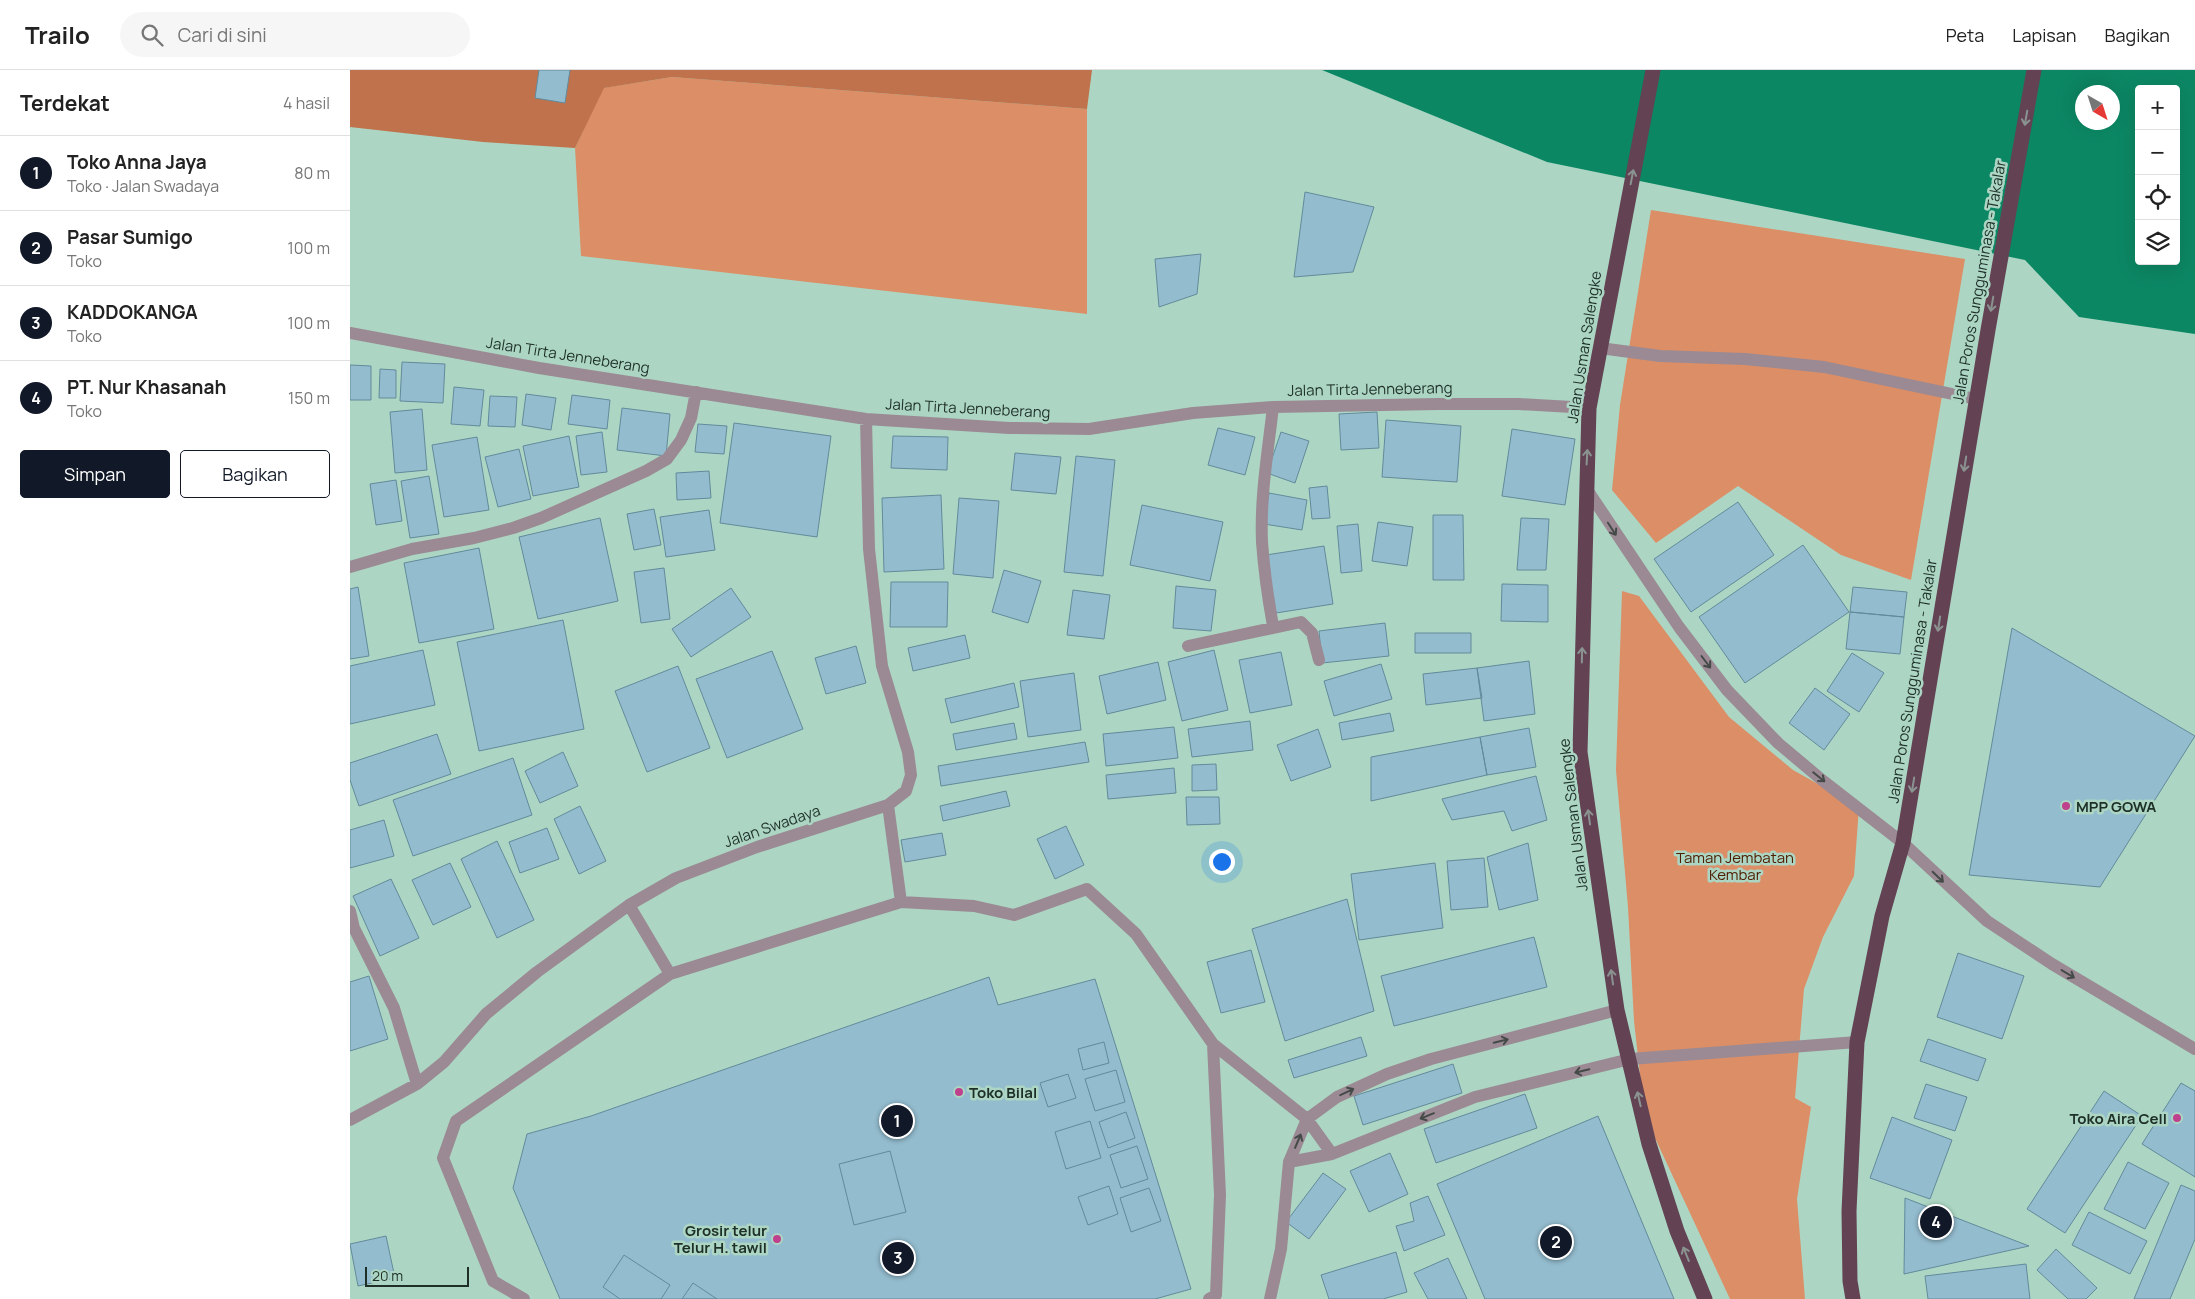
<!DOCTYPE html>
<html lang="id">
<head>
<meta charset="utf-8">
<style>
  :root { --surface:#fff; --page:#f6f6f6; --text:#222; --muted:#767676; --line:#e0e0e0; --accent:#111827 }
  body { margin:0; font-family:Manrope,sans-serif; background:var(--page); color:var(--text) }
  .controls { position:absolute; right:15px; top:15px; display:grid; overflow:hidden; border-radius:5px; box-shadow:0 5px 20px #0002 }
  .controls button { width:45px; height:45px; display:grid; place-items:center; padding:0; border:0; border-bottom:1px solid var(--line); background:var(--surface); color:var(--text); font:25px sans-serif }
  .compass { position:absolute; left:1725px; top:15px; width:45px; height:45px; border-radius:50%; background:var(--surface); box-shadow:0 5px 20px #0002; rotate:141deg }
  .scale { position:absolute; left:15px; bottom:12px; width:104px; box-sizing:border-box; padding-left:5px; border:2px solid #1e2f28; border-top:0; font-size:14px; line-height:18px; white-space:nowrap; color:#1e2f28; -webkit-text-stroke:4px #acd6c3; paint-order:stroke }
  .you { position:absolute; left:871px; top:791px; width:18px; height:18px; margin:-12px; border:4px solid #fff; border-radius:50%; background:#1a73e8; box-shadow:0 0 0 8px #1a73e833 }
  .badge { display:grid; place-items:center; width:32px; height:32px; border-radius:50%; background:var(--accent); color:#fff; font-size:16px; font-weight:700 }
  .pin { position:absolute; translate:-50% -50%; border:2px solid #fff; box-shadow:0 1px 5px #0006 }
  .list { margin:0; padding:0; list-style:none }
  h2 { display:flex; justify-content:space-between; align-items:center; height:65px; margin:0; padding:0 20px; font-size:21px }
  h2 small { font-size:16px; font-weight:400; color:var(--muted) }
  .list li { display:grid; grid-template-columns:32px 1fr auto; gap:15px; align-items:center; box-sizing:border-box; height:75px; padding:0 20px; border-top:1px solid var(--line) }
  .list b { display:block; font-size:19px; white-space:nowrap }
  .list p { margin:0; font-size:16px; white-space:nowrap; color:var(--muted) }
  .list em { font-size:16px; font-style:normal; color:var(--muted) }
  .actions { display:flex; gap:10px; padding:15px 20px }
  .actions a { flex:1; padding:11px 0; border:1px solid var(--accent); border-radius:5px; text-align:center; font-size:18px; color:var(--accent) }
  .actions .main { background:var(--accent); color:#fff }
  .icon { flex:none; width:28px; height:28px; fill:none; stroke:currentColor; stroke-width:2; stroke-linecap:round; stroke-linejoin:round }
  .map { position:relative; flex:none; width:1845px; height:1229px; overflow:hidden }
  header { display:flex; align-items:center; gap:30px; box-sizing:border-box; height:70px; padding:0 25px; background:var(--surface); border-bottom:1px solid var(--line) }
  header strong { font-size:24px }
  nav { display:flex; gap:28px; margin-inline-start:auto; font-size:18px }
  .search { width:350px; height:45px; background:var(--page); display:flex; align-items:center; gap:12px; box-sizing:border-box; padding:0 18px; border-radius:28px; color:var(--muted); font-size:19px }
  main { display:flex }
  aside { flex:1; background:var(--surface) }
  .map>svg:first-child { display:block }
</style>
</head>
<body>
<header>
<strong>Trailo</strong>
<div class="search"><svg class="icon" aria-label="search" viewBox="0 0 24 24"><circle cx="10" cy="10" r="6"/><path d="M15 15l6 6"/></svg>Cari di sini</div>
<nav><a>Peta</a><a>Lapisan</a><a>Bagikan</a></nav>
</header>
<main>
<aside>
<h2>Terdekat<small>4 hasil</small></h2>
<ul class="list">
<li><span class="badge">1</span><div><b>Toko Anna Jaya</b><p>Toko · Jalan Swadaya</p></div><em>80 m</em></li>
<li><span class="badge">2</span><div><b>Pasar Sumigo</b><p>Toko</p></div><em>100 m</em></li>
<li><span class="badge">3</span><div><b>KADDOKANGA</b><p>Toko</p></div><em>100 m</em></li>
<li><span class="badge">4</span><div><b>PT. Nur Khasanah</b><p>Toko</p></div><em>150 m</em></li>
</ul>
<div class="actions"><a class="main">Simpan</a><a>Bagikan</a></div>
</aside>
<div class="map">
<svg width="1845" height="1229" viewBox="0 0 1845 1229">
  <rect width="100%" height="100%" fill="#acd6c3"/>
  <path fill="#dc8e67" d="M 322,7 L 737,39 L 737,244 L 231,186 L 225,78 L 253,18 Z
    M 1301,140 L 1615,189 L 1561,510 L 1491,485 L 1388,416 L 1306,473 L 1262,420 L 1270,335 Z
    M 1272,521 L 1289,526 L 1379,647 L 1443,700 L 1509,737 L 1504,806 L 1473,867 L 1454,919 L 1445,1028 L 1461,1037 L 1447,1129 L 1455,1229 L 1380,1229 L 1305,1068 L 1291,1014 L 1284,951 L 1278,837 L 1266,700 Z"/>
  <path fill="#c0724c" d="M 0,0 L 742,0 L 737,39 L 322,7 L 254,18 L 225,78 L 133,72 L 0,57 Z"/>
  <path fill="#0c8764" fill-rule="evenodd" d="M 972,0 L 1845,0 L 1845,264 L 1729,247 L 1675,190 L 1197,92 ZM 1789,19 L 1826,19 L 1826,191 L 1789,191 ZM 1732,22 L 1762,22 L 1762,52 L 1732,52 Z"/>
  <path fill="#93bcce" stroke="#628a9b" d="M 189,0 L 220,0 L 215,33 L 185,28 Z
    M 955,122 L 1024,137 L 1003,202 L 944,207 Z
    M 851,184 L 847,224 L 809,237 L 805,189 Z
    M 52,292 L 95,294 L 93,333 L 50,331 Z
    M 0,295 L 21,296 L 21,330 L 0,330 Z
    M 30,299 L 46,300 L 46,328 L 29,328 Z
    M 104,317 L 134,320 L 130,356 L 101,354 Z
    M 176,324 L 206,328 L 201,360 L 172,355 Z
    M 222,325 L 260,330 L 257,359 L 218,354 Z
    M 140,326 L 167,327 L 165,357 L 138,356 Z
    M 272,338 L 320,344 L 316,386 L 267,380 Z
    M 72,339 L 77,400 L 45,403 L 40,342 Z
    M 1027,342 L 1029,378 L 991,380 L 989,344 Z
    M 1036,350 L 1111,356 L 1107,412 L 1032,407 Z
    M 384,353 L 481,366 L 467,467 L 370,453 Z
    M 348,354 L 377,356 L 374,384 L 345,382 Z
    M 868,358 L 905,367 L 895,405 L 858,395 Z
    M 1162,359 L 1225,369 L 1215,435 L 1152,426 Z
    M 252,362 L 257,402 L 231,405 L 226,366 Z
    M 931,362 L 959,371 L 945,413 L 917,403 Z
    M 219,366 L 229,417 L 183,426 L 173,376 Z
    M 543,366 L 598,367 L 597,400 L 541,398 Z
    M 127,367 L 139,440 L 94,447 L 82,375 Z
    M 169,379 L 181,429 L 148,437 L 135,387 Z
    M 665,383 L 711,387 L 706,424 L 661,420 Z
    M 726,386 L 765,390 L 753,506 L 714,502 Z
    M 359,401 L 361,428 L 327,430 L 326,403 Z
    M 79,406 L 89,464 L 60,468 L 51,411 Z
    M 46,410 L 52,451 L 26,455 L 20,414 Z
    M 977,416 L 980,448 L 962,449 L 959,418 Z
    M 919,423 L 957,430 L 952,460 L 914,454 Z
    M 591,425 L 594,499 L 534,502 L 532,428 Z
    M 609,428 L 649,431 L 643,508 L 603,504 Z
    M 1388,432 L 1424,485 L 1341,542 L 1304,489 Z
    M 792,435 L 873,452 L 860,511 L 780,495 Z
    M 304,439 L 311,475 L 284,480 L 277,444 Z
    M 359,440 L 365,480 L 316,487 L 310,447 Z
    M 1083,445 L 1113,445 L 1114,510 L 1083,510 Z
    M 250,448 L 268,531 L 188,549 L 169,467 Z
    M 1171,448 L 1199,449 L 1196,500 L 1167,500 Z
    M 1028,452 L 1063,457 L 1057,496 L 1022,491 Z
    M 1008,454 L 1012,501 L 991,503 L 987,456 Z
    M 1453,475 L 1499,542 L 1395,613 L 1349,547 Z
    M 974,476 L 983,534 L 926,543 L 916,485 Z
    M 129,478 L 144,559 L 69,573 L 54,493 Z
    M 314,498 L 320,549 L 291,553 L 284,502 Z
    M 654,500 L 691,511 L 678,553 L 642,542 Z
    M 541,512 L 598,512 L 597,557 L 540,557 Z
    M 1152,514 L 1198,515 L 1198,552 L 1151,551 Z
    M 826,516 L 866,520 L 861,561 L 823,558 Z
    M 8,517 L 19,586 L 0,589 L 0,519 Z
    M 1503,517 L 1557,522 L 1554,547 L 1500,542 Z
    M 381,518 L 401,547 L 341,587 L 322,559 Z
    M 723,520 L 760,525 L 754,569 L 717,565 Z
    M 1500,542 L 1554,547 L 1550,584 L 1496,579 Z
    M 213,550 L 234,659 L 129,681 L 107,572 Z
    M 1035,553 L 1039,586 L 972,593 L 969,561 Z
    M 1662,558 L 1845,666 L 1750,817 L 1619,805 Z
    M 1065,563 L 1121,563 L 1121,583 L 1065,583 Z
    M 615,565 L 620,588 L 563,601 L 558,578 Z
    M 506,576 L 516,613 L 476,624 L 465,588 Z
    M 73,580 L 85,635 L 0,654 L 0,596 Z
    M 864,580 L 878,640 L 832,651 L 818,592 Z
    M 422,581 L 453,659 L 377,688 L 346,609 Z
    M 931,582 L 942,635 L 900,643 L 889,590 Z
    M 1502,583 L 1534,603 L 1509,642 L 1477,621 Z
    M 1179,591 L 1185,644 L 1134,651 L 1127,598 Z
    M 808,592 L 816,630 L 757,644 L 749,606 Z
    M 1031,594 L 1042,629 L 984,646 L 974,611 Z
    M 328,596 L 360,678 L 297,702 L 265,621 Z
    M 1127,598 L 1132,628 L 1076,635 L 1073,604 Z
    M 724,603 L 731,660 L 678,667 L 670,611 Z
    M 664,613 L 669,637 L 601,653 L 595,629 Z
    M 1465,618 L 1500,644 L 1474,680 L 1439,653 Z
    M 1040,643 L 1044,661 L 992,670 L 989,653 Z
    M 900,651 L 903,680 L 842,687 L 838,659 Z
    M 664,653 L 667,669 L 606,680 L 603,664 Z
    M 824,657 L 828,688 L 756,696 L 753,664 Z
    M 1179,658 L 1186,697 L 1137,705 L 1130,667 Z
    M 968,659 L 981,697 L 941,711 L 927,675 Z
    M 87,664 L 101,704 L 9,736 L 0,710 L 0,693 Z
    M 1130,667 L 1137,705 L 1021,731 L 1021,687 Z
    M 735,672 L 739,692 L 591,716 L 588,696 Z
    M 213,682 L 228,716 L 190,733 L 175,701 Z
    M 163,688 L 182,745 L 63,786 L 43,730 Z
    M 866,694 L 867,720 L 842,721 L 842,695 Z
    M 824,698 L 826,723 L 758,729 L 756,705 Z
    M 1186,706 L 1197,750 L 1162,761 L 1154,741 L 1102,750 L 1092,729 Z
    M 656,721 L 660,736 L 593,751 L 590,736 Z
    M 836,727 L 869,727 L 870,754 L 837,755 Z
    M 230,736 L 256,791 L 229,804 L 204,749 Z
    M 34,750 L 44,786 L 0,798 L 0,760 Z
    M 716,756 L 734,795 L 705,809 L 687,769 Z
    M 197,758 L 209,789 L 170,803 L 159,772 Z
    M 592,763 L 596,785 L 555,792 L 551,770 Z
    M 147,771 L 184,850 L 147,868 L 111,789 Z
    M 1178,773 L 1188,830 L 1149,840 L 1137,787 Z
    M 1134,788 L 1138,837 L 1101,840 L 1097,791 Z
    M 100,793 L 121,837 L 83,855 L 62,810 Z
    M 1085,793 L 1093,858 L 1009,870 L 1001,804 Z
    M 41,809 L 69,868 L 30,886 L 3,826 Z
    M 997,829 L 1024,941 L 935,971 L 902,859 Z
    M 1184,867 L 1197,917 L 1044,956 L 1031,906 Z
    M 901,880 L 915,932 L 871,943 L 857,892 Z
    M 1608,883 L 1674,906 L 1652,969 L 1587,947 Z
    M 19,906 L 38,969 L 0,981 L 0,912 Z
    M 639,907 L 648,935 L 745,909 L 841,1219 L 805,1229 L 210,1229 L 163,1118 L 177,1064 L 241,1046 Z
    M 1011,967 L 1017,986 L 944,1008 L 938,990 Z
    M 1578,969 L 1636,989 L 1628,1011 L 1570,991 Z
    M 754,972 L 759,993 L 733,1000 L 728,979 Z
    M 1103,994 L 1112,1023 L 1013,1055 L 1004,1026 Z
    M 766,1000 L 775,1032 L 745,1041 L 735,1009 Z
    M 718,1004 L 726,1028 L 698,1037 L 690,1013 Z
    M 1831,1013 L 1845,1021 L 1845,1107 L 1792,1074 Z
    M 1576,1014 L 1617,1027 L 1605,1061 L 1564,1048 Z
    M 1754,1021 L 1792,1046 L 1715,1163 L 1677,1139 Z
    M 1175,1024 L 1187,1058 L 1086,1093 L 1074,1059 Z
    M 776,1042 L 785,1068 L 758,1078 L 749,1052 Z
    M 1248,1046 L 1324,1229 L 1135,1229 L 1087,1114 Z
    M 1542,1047 L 1602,1070 L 1580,1129 L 1520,1108 Z
    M 740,1051 L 751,1088 L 716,1099 L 705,1062 Z
    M 787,1076 L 798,1109 L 771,1118 L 760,1085 Z
    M 540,1081 L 556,1142 L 504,1155 L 489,1094 Z
    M 1040,1083 L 1058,1124 L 1019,1142 L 1000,1101 Z
    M 1778,1092 L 1819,1113 L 1795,1159 L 1754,1139 Z
    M 973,1103 L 996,1119 L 959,1169 L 936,1152 Z
    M 1831,1115 L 1845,1121 L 1845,1169 L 1820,1229 L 1784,1229 Z
    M 759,1116 L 768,1144 L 738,1155 L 728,1127 Z
    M 799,1118 L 811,1151 L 781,1162 L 770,1128 Z
    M 1078,1126 L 1095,1165 L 1054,1181 L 1046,1156 L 1064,1151 L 1060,1133 Z
    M 1555,1128 L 1679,1176 L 1554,1204 Z
    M 1739,1142 L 1797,1171 L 1780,1204 L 1722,1175 Z
    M 36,1166 L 45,1208 L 8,1216 L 0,1174 Z
    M 1706,1179 L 1747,1218 L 1736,1229 L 1718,1229 L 1687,1200 Z
    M 1046,1182 L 1057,1222 L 1033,1229 L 979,1229 L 971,1205 Z
    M 274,1185 L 320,1215 L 311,1229 L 270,1229 L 253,1217 Z
    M 1098,1188 L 1117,1229 L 1078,1229 L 1064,1203 Z
    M 1676,1194 L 1680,1229 L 1578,1229 L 1575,1206 Z
    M 343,1213 L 367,1229 L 332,1229 Z"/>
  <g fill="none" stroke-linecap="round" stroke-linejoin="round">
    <path stroke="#9b8a93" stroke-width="12" d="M 0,263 L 189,298 L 516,349 L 659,358 L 739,359 L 843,343 L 923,337 L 1088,334 L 1169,334 L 1239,338
      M 1250,278 L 1310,286 L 1395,289 L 1474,297 L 1626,329
      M 923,337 C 918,381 910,427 912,472 C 914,501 918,528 923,556
      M 1236,418 L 1329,557 L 1377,620 L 1428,673 L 1472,710 L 1553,773 L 1637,851 L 1702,894 L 1845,979
      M 0,497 L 62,479 L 124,468 L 163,458 L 191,448 L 296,401 L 317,389 L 331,370 L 341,348 L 346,322
      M 838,576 L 951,552 L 962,563 L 969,590
      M 538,735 L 551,832
      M 279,835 L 320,904
      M 0,841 L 4,858 L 44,938 L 67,1014
      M 0,1050 L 67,1014 L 94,992 L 136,944 L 187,902 L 279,835 L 326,808 L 407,777 L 538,735 L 556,721 L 561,705 L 558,682 L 532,596 L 519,479 L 516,349
      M 939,1092 L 982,1084 L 1125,1027 L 1280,989 L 1507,972
      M 174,1229 L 143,1211 L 93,1088 L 106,1051 L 320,904 L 551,832 L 624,836 L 664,845 L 737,819 L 786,864 L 863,974 L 957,1049 L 982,1084
      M 859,1229 L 866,1225 L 870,1125 L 863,974
      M 920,1229 L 931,1179 L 939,1092 L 957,1049 L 987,1027 L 1037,1004 L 1081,989 L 1267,940"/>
    <path stroke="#624253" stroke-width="15" d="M 1303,0 L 1239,338 L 1230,682 L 1267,940 L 1299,1074 L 1327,1161 L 1355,1229
      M 1503,1229 L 1500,1211 L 1499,1141 L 1507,972 L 1532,846 L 1553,773 L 1638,260 L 1684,0"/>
  </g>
  <defs><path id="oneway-shaft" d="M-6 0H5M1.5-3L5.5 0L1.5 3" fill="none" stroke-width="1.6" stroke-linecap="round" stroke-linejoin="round" transform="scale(1.25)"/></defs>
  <g stroke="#8b9391">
    <use href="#oneway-shaft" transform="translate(1676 48) rotate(100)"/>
    <use href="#oneway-shaft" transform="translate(1282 107) rotate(-79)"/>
    <use href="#oneway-shaft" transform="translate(1642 234) rotate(100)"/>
    <use href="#oneway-shaft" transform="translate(1237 387) rotate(-87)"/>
    <use href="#oneway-shaft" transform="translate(1615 394) rotate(99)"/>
    <use href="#oneway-shaft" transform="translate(1589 554) rotate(99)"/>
    <use href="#oneway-shaft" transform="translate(1232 585) rotate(-89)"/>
    <use href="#oneway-shaft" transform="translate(1563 715) rotate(99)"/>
    <use href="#oneway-shaft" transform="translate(1239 747) rotate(-98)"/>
    <use href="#oneway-shaft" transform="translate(1262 907) rotate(-98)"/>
    <use href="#oneway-shaft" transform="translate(1289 1029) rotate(-103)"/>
    <use href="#oneway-shaft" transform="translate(1336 1184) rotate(-112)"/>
  </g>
  <g stroke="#444a48">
    <use href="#oneway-shaft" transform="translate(1262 459) rotate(57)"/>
    <use href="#oneway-shaft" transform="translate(1356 592) rotate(53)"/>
    <use href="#oneway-shaft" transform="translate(1469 707) rotate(39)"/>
    <use href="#oneway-shaft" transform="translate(1588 807) rotate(44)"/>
    <use href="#oneway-shaft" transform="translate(1718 904) rotate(31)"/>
    <use href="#oneway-shaft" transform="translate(1151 971) rotate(-14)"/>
    <use href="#oneway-shaft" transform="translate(1232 1001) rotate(166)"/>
    <use href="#oneway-shaft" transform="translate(997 1022) rotate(-25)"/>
    <use href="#oneway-shaft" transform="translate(1077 1046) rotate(158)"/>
    <use href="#oneway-shaft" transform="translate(948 1071) rotate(-67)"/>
  </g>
  <g fill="#bf418e" stroke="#acd6c3" stroke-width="2">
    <circle cx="1716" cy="736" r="5"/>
    <circle cx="609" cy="1022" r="5"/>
    <circle cx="1827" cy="1048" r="5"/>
    <circle cx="427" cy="1169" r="5"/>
  </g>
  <g text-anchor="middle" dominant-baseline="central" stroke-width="5" stroke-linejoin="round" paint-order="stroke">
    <g font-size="15" fill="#1e2f28" stroke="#acd6c3">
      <text transform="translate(1629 212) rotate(-80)">Jalan Poros Sungguminasa - Takalar</text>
      <text transform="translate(1234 277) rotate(-81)">Jalan Usman Salengke</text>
      <text transform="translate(218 285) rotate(9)">Jalan Tirta Jenneberang</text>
      <text transform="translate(1020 319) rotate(-1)">Jalan Tirta Jenneberang</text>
      <text transform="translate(618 338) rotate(3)">Jalan Tirta Jenneberang</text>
      <text transform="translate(1562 611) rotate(-81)">Jalan Poros Sungguminasa - Takalar</text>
      <text transform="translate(1223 745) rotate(-97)">Jalan Usman Salengke</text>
      <text transform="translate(422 756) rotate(-19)">Jalan Swadaya</text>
    </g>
    <g font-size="15" font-weight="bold" fill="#1e2f28" stroke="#acd6c3" text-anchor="start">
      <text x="1726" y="736">MPP GOWA</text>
      <text x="619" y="1022">Toko Bilal</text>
      <text x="1817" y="1048" text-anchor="end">Toko Aira Cell</text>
      <text x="417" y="1160" text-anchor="end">Grosir telur<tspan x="417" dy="17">Telur H. tawil</tspan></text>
    </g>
    <g font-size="15" fill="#4e1c00" stroke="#acd6c3">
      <text x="1385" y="787">Taman Jembatan<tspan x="1385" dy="17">Kembar</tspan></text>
    </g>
  </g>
</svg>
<div class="controls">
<button>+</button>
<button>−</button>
<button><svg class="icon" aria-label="locate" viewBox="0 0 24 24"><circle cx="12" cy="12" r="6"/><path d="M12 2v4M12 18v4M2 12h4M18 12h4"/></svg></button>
<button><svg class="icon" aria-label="layers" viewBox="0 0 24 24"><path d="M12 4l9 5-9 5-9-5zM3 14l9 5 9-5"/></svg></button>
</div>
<svg class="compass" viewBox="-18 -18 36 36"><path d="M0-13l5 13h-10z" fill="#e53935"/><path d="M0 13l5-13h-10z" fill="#767676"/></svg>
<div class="scale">20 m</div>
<div class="you"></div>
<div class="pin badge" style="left:547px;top:1051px">1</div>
<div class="pin badge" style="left:1206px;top:1172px">2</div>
<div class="pin badge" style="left:548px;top:1188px">3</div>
<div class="pin badge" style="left:1586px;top:1152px">4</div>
</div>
</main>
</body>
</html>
